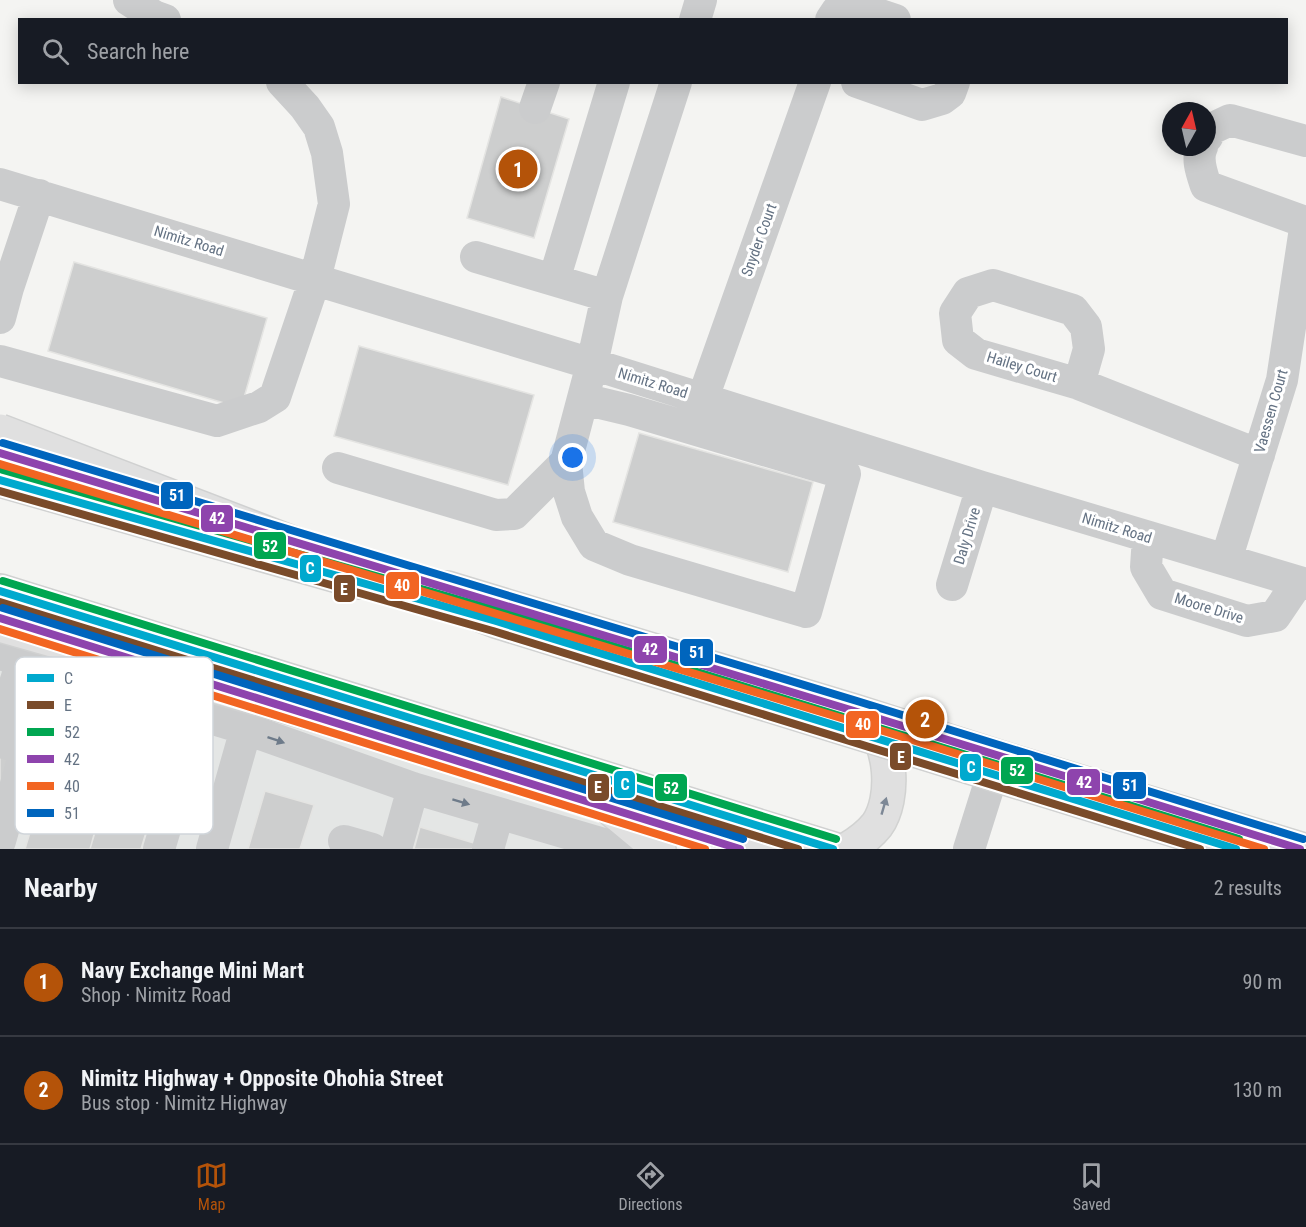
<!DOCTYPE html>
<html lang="en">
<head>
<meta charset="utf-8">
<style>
  :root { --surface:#171b24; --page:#20242c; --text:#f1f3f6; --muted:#9ea1a6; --line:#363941; --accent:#b45309 }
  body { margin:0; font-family:"Roboto Condensed",sans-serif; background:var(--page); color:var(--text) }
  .compass { position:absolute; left:1162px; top:102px; width:54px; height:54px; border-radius:50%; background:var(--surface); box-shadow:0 3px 15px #0003; rotate:8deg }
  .you { position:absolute; left:573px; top:458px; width:21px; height:21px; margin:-15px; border:4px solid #fff; border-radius:50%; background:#1a73e8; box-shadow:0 0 0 9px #1a73e833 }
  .badge { display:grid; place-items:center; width:39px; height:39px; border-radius:50%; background:var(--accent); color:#fff; font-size:20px; font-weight:700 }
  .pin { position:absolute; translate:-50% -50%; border:3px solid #fff; box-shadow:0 2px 6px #0006 }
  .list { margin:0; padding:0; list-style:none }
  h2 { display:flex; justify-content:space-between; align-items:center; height:78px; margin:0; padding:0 24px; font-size:26px }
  h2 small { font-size:20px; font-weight:400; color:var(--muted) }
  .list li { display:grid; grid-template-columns:39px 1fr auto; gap:18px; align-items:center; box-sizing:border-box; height:108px; padding:0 24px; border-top:2px solid var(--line) }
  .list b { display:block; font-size:22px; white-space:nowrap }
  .list p { margin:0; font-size:20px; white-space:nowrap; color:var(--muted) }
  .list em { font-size:20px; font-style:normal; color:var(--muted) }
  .icon { flex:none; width:33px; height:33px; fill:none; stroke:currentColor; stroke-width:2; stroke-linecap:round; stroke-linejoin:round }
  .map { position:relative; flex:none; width:1306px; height:849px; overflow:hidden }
  .search { position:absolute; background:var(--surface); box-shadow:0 3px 15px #0003; left:18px; right:18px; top:18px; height:66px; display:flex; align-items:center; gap:15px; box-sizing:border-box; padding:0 21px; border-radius:0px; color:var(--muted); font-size:22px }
  .sheet { height:294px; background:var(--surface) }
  nav { display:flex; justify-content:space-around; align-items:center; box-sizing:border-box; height:84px; border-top:2px solid var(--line); background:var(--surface); font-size:16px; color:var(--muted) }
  nav a { display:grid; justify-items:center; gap:3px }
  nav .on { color:var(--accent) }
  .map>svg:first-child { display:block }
</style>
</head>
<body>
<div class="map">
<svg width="1306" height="849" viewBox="0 0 1306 849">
  <rect width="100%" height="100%" fill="#f4f4f2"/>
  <path fill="#e4e6e5" d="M 0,632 L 680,849 L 0,849 Z"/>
  <path fill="#cdcece" stroke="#e4e4e2" stroke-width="1.5" d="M 501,97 L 569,119 L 534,238 L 467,218 Z
    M 74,262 L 267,318 L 241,408 L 48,351 Z
    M 359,346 L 534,395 L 508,485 L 334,436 Z
    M 639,433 L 813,482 L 788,572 L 613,522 Z
    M 121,745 L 168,759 L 141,849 L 90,849 Z
    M 0,753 L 15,757 L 0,806 Z
    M 43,789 L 102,806 L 90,849 L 25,849 Z
    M 265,791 L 314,805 L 300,849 L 248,849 Z
    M 420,827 L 484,846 L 483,849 L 414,849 Z"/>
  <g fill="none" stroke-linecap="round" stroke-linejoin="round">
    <defs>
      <path id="major" d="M 0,453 L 102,484
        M 447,588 L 854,711 L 998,757 L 1300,849
        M 610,808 L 659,849
        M 848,849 C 858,843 869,835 877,825 C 896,798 892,741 866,720"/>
      <path id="highway" d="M 0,480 L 359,582
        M 0,591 L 833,849"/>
    </defs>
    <use href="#major" stroke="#d1d2d1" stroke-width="36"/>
    <use href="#highway" stroke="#d0d1d1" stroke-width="36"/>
    <path stroke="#cbcccd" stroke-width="32" d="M 129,0 L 154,16 L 165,20
      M 695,20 L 701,0
      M 831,20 L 837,11 L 860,8 L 895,20
      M 857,82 L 922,105 L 942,99 L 950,93 L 954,82
      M 535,108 L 544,82
      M 1207,137 L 1211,129 L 1230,120 L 1306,141
      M 1202,147 C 1196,159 1202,174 1206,186 L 1305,222
      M 0,184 L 592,364 L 982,487 L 1306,584
      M 476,257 L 607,296
      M 554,280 L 614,82
      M 0,318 L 8,288 L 39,195
      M 0,361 L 217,421 L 259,407 L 275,397 L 315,279 L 334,204 L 327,153 L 319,127 L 305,107 L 282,82
      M 1079,384 L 1089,349 L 1086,327 L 1073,310 L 993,285 L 968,293 L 955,313 L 958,340 L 976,354 L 1079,384 L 1259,455
      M 703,398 L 815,82
      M 583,399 L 629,410 L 845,474 L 806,612 L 630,560 L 594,545 L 577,517 L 569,492 L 566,462 L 592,364 L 607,296 L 676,82
      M 338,468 L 496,515 L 514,514 L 566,462
      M 1148,537 L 1146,567 L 1162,594 L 1247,621 L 1275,616 L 1298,582
      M 1226,560 L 1282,380 L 1306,222
      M 952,585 L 982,487
      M 0,654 L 246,729 L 413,788 L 621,849
      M 0,731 L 22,661
      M 0,742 L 26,749 L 0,841
      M 22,765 L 58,775 L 85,679
      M 344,841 L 372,849
      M 159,849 L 199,715
      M 212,849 L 246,729
      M 396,849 L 413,788
      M 488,849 L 498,814
      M 969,849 L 998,757"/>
    <use href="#major" stroke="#e0e0e0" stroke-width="33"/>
    <use href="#highway" stroke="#e0e0e0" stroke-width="33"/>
    <defs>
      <path id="highway-bridge" d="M 0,431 L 496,621 L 1236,849
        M 0,625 L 786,849"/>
    </defs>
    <use href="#highway-bridge" stroke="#d0d1d1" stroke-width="36" stroke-linecap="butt"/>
    <use href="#highway-bridge" stroke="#e0e0e0" stroke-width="33"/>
    <defs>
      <path id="bus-1" d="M 0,480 L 496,621 L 1236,849
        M 0,591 L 833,849"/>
      <path id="bus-2" d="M 0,491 L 493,631 L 1200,849
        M 0,602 L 798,849"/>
      <path id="bus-3" d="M 3,470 L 499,611 L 1239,839
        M 3,581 L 836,839"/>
      <path id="bus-4" d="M 0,453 L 854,711 L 1300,849
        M 0,618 L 740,849"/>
      <path id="bus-5" d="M 0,464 L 851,721 L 1264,849
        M 0,629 L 705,849"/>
      <path id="bus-6" d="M 3,443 L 857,701 L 1303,839
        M 3,608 L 743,839"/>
    </defs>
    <use href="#bus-1" stroke="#fff" stroke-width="12"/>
    <use href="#bus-2" stroke="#fff" stroke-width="12"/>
    <use href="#bus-3" stroke="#fff" stroke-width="12"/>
    <use href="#bus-4" stroke="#fff" stroke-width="12"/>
    <use href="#bus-5" stroke="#fff" stroke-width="12"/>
    <use href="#bus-6" stroke="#fff" stroke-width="12"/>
    <use href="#bus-1" stroke="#00a9ce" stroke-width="8"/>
    <use href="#bus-2" stroke="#7a4b2a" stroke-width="8"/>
    <use href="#bus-3" stroke="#00a651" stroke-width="8"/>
    <use href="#bus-4" stroke="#8e44ad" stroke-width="8"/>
    <use href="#bus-5" stroke="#f26522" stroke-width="8"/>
    <use href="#bus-6" stroke="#0065bd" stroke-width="8"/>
  </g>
  <defs><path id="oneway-solid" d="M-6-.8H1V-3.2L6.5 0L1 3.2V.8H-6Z" transform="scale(1.5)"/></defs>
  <g fill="#6e7b8a">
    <use href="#oneway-solid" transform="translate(276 740) rotate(19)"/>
    <use href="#oneway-solid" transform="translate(461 802) rotate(17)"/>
  </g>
  <use fill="#7d8896" href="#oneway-solid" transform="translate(884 806) rotate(-74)"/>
  <g text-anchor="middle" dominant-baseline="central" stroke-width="6" stroke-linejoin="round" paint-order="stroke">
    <g font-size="15" fill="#647283" stroke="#fff">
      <text transform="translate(759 240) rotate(-70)">Snyder Court</text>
      <text transform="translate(189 241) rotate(17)">Nimitz Road</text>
      <text transform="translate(1022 367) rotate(17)">Hailey Court</text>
      <text transform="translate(653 383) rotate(17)">Nimitz Road</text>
      <text transform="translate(1271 411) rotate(-74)">Vaessen Court</text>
      <text transform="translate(1117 528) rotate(17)">Nimitz Road</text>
      <text transform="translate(967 536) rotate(-73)">Daly Drive</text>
      <text transform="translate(1209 608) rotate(17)">Moore Drive</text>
    </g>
  </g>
  <rect x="15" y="657" width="198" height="177" rx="9" fill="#fff" stroke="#d0d5da" stroke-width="1.5"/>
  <rect x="27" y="674" width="27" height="8" fill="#00a9ce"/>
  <rect x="27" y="701" width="27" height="8" fill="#7a4b2a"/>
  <rect x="27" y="728" width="27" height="8" fill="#00a651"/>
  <rect x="27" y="755" width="27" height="8" fill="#8e44ad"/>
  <rect x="27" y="782" width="27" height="8" fill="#f26522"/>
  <rect x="27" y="809" width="27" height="8" fill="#0065bd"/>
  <g font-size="16" fill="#647283">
    <text x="64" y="684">C</text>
    <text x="64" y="711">E</text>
    <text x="64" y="738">52</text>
    <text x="64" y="765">42</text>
    <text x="64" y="792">40</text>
    <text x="64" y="819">51</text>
  </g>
  <g stroke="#fff" stroke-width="2">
    <rect x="160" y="481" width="34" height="29" rx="6" fill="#0065bd"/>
    <rect x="200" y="504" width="34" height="29" rx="6" fill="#8e44ad"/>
    <rect x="253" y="531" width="34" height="29" rx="6" fill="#00a651"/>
    <rect x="299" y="554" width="23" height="29" rx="6" fill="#00a9ce"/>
    <rect x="385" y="571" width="35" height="29" rx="6" fill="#f26522"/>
    <rect x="333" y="574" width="23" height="29" rx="6" fill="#7a4b2a"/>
    <rect x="633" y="635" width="35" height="29" rx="6" fill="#8e44ad"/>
    <rect x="679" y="638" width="35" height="29" rx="6" fill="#0065bd"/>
    <rect x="845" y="710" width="35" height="29" rx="6" fill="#f26522"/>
    <rect x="889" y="742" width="23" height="29" rx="6" fill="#7a4b2a"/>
    <rect x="959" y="753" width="23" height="29" rx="6" fill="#00a9ce"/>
    <rect x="1000" y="756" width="34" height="29" rx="6" fill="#00a651"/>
    <rect x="1066" y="768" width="35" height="28" rx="6" fill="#8e44ad"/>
    <rect x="613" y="770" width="23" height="29" rx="6" fill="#00a9ce"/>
    <rect x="1112" y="771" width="35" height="29" rx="6" fill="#0065bd"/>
    <rect x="587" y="773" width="23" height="29" rx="6" fill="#7a4b2a"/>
    <rect x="654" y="773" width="34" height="29" rx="6" fill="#00a651"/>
  </g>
  <g font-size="16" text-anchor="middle" font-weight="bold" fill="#fff">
    <text x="177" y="501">51</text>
    <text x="217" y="524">42</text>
    <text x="270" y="552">52</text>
    <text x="310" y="574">C</text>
    <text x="402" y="591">40</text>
    <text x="344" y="595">E</text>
    <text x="650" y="655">42</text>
    <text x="697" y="658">51</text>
    <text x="863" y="730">40</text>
    <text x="901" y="763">E</text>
    <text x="971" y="773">C</text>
    <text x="1017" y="776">52</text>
    <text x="1084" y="788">42</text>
    <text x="625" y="790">C</text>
    <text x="1130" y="791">51</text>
    <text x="598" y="793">E</text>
    <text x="671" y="794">52</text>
  </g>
</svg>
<svg class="compass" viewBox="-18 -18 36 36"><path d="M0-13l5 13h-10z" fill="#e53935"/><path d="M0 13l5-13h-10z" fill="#9ea1a6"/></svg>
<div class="you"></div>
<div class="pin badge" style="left:518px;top:169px">1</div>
<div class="pin badge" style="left:925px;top:719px">2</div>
<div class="search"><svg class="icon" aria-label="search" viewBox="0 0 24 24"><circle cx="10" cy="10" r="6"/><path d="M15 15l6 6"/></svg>Search here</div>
</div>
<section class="sheet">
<h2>Nearby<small>2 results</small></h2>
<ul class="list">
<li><span class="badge">1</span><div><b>Navy Exchange Mini Mart</b><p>Shop · Nimitz Road</p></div><em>90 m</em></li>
<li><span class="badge">2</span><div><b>Nimitz Highway + Opposite Ohohia Street</b><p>Bus stop · Nimitz Highway</p></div><em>130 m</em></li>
</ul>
</section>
<nav>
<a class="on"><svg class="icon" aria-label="map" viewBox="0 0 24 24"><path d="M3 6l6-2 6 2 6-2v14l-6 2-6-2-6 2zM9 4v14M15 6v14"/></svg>Map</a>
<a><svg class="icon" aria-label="directions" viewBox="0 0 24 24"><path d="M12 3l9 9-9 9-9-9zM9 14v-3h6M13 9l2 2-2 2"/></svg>Directions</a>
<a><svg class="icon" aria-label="saved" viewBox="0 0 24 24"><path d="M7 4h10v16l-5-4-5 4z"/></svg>Saved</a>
</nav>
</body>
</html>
